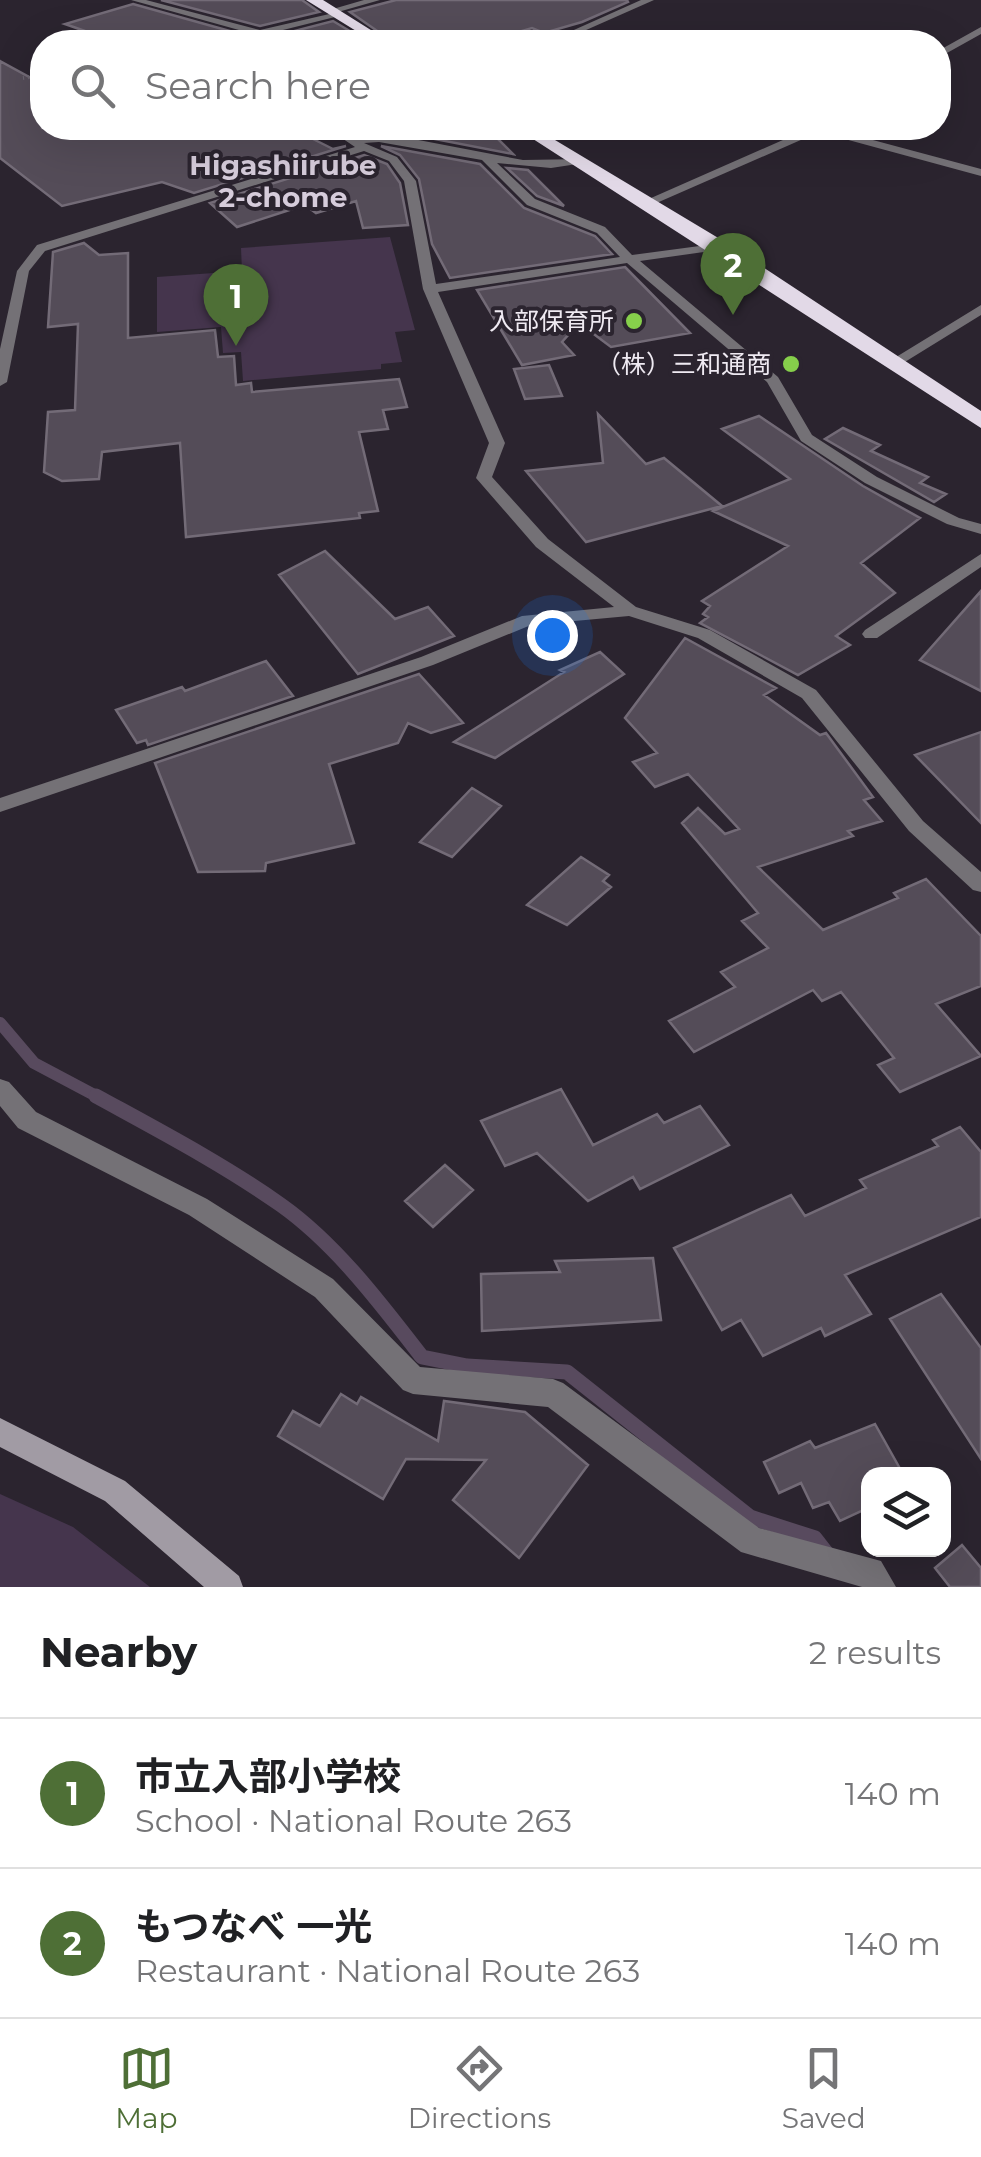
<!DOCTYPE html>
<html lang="en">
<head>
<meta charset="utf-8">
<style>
  :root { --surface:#fff; --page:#f6f6f6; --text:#202124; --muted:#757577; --line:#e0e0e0; --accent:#4e6f36 }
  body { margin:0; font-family:Montserrat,"Noto Sans JP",sans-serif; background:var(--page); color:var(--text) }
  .controls { position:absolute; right:30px; bottom:30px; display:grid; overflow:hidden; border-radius:20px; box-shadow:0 10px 40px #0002 }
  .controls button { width:90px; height:90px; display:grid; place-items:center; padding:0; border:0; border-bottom:2px solid var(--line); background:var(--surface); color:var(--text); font:50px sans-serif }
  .you { position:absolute; left:552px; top:635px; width:35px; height:35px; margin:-25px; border:8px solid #fff; border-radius:50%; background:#1a73e8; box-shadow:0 0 0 15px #1a73e833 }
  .badge { display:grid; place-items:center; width:65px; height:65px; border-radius:50%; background:var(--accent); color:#fff; font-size:32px; font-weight:700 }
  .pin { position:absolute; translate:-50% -82px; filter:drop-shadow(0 2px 5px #0008) }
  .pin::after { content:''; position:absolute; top:52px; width:35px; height:30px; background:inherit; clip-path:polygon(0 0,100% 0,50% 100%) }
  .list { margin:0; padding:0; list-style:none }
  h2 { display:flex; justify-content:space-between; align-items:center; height:130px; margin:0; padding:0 40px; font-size:42px }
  h2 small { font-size:32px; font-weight:400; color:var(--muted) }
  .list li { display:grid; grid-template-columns:65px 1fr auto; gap:30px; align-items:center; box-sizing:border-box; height:150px; padding:0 40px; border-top:2px solid var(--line) }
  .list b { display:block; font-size:38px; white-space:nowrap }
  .list p { margin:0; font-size:32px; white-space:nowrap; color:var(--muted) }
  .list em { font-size:32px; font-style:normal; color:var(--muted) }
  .icon { flex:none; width:55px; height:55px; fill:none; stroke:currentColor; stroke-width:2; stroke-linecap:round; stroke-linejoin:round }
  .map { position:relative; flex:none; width:981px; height:1587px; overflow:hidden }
  .search { position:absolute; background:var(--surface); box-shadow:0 10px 40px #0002; left:30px; right:30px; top:30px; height:110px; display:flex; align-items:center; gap:25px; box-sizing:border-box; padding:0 35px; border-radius:40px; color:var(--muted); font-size:38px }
  .sheet { height:430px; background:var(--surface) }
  nav { display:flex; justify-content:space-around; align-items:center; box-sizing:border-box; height:140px; border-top:2px solid var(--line); background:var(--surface); font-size:28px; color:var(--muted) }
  nav a { display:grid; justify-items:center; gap:5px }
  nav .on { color:var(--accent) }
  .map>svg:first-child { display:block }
</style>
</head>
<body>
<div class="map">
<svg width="981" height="1587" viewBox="0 0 981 1587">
  <rect width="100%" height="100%" fill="#2b242f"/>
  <path fill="#45354d" d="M 390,237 L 415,330 L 395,332 L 402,362 L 381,364 L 381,369 L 243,381 L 241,352 L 223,353 L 221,327 L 157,332 L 157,277 L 242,271 L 241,248 Z
    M 0,1494 L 73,1527 L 150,1587 L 0,1587 Z"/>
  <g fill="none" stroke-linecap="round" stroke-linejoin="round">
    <path stroke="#584a5e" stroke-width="12" d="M 0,1023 L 34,1063 L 100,1098"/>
    <path stroke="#584a5e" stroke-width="15" d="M 96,1096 C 158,1130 223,1164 281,1205 C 336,1244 381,1304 422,1357 L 467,1366 L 567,1372 L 750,1517 L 815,1538 L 829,1556"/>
  </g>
  <path fill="#544c58" stroke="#736b77" stroke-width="2.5" d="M 161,0 L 302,0 L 319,12 L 260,26 Z
    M 396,0 L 627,0 L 628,2 L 582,22 L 544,33 L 532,28 L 484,42 L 393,42 L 350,12 Z
    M 133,4 L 244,35 L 212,42 L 116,42 L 65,24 Z
    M 333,21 L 368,42 L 284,42 L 279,35 Z
    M 0,61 L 42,84 L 42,128 L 273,128 L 285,135 L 299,132 L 333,149 L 346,146 L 194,193 L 162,182 L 62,206 L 0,158 Z
    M 396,128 L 487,128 L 513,154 L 409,134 L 378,134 Z
    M 381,146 L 480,164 L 524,208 L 595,236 L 612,254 L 450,278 L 432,244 L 419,179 L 400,155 Z
    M 364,155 L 387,164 L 400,183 L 408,225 L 363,228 L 356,201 L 316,213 L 305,205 L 237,227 L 210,203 Z
    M 507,168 L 528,170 L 564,206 L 537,196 Z
    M 84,243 L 99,255 L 128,253 L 128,338 L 215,330 L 218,357 L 234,356 L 236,385 L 251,383 L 252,392 L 399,379 L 407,407 L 383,410 L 388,429 L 359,432 L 378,511 L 359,513 L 360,518 L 186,537 L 180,443 L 102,452 L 99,479 L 62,481 L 44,472 L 48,412 L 75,410 L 78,324 L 48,327 L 53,252 Z
    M 625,267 L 690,333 L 611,347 L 579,323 L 562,342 L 574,355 L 522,365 L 477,290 Z
    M 549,365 L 562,396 L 525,399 L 514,369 Z
    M 598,414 L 646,464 L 664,458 L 722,506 L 586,542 L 526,471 L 603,463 Z
    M 759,416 L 863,486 L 920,518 L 861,563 L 895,593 L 836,636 L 850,645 L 798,675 L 700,623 L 708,617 L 703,614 L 710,606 L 702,601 L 788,546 L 713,511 L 790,479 L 722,429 Z
    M 843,428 L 880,445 L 871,451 L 928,477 L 920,483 L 946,494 L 934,502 L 825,439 Z
    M 325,551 L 395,619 L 428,607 L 454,636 L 358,674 L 279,575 Z
    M 981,591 L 981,691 L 920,660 Z
    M 685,638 L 776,688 L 764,695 L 820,735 L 826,733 L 873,797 L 864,800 L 882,821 L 848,831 L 853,836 L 758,867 L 823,930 L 898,898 L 894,893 L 926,879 L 981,936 L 981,986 L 936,1004 L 981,1056 L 900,1092 L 878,1065 L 894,1058 L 841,992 L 822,1001 L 813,990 L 694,1052 L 669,1021 L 735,987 L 721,972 L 768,948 L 742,921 L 758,913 L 682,823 L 698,808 L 725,834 L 739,829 L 688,774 L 655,787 L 633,762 L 657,753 L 625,718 Z
    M 600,652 L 624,674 L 495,758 L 454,742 L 564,672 L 560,670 Z
    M 266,661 L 293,696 L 148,745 L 146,740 L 137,743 L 116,710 L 182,687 L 185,691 Z
    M 419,674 L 463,723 L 431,733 L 408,723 L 398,743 L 329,764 L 354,843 L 266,863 L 265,871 L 198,872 L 155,763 Z
    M 981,732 L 981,823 L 915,755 Z
    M 472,788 L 501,806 L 452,857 L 420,842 Z
    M 581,857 L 609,875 L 603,881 L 611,887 L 567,925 L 527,905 Z
    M 561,1089 L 593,1145 L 657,1114 L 664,1123 L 700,1106 L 729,1145 L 640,1189 L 633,1177 L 588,1201 L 537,1153 L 505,1166 L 481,1121 Z
    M 960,1127 L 981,1152 L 981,1217 L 845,1275 L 871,1314 L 825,1336 L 821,1328 L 763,1356 L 741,1320 L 722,1330 L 674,1248 L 791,1195 L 805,1216 L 866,1188 L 860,1180 L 938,1146 L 933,1140 Z
    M 445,1165 L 473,1190 L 433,1227 L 405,1201 Z
    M 653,1258 L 661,1320 L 482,1331 L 481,1274 L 560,1272 L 555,1261 Z
    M 941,1294 L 981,1348 L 981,1459 L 890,1319 Z
    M 341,1394 L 357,1404 L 361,1397 L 438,1441 L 444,1401 L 525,1412 L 588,1465 L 519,1558 L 453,1500 L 486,1460 L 406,1459 L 383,1499 L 278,1436 L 293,1411 L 320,1426 Z
    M 875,1424 L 903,1474 L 868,1474 L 868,1508 L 840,1521 L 829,1502 L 813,1508 L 801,1483 L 779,1493 L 764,1462 L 810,1441 L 815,1448 Z
    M 962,1545 L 981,1568 L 981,1587 L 950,1587 L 935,1568 Z"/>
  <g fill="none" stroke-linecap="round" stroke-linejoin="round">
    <path stroke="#6d6771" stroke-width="4" stroke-dasharray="1 4" stroke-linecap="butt" d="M 23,78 L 42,75"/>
    <path fill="#747176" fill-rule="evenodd" d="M 131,0 L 146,0 L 260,30 L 338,12 L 343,15 L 271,33 L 281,42 L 271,42 L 268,38 Z
      M 364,0 L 380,0 L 331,14 L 326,11 Z
      M 641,0 L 654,0 L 559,42 L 547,42 Z
      M 981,27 L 981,34 L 938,58 L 938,51 Z
      M 327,128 L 338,128 L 351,137 L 408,138 L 523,160 L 584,159 L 584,163 L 551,168 L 497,163 L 535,199 L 605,227 L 632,255 L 722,243 L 724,246 L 718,250 L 640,261 L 778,377 L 812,435 L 877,477 L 959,518 L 981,524 L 981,534 L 947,524 L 865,483 L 801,441 L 767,382 L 627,263 L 438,292 L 505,443 L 492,477 L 548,539 L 636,607 L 710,630 L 816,690 L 923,821 L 981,872 L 981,892 L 973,890 L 909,831 L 802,698 L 698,638 L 629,616 L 531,625 L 433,665 L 0,812 L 0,798 L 421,657 L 522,616 L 614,607 L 536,547 L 476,478 L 489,443 L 423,289 L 404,181 L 389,161 L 364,151 L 45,251 L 29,271 L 7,382 L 0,386 L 0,349 L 17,271 L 37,245 L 355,147 ZM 379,142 L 482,160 L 527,205 L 597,233 L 620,257 L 436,284 L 416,181 L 397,157 L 364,143 Z
      M 810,128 L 828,128 L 981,169 L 981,176 L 819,132 L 652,205 L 642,202 Z
      M 981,305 L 981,315 L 900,365 L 888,362 Z
      M 981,554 L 981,567 L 877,638 L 865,638 L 862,634 L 865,630 Z
      M 0,1079 L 9,1082 L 36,1112 L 207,1199 L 333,1279 L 420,1367 L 553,1379 L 563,1383 L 759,1528 L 881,1561 L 896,1587 L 862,1587 L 741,1552 L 548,1407 L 413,1394 L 403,1390 L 315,1297 L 189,1215 L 18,1128 L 0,1106 Z"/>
    <path fill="#a19ba4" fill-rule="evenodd" d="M 0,1418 L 125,1481 L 239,1576 L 243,1587 L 204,1587 L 105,1501 L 0,1447 Z"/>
    <path fill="#e2d9e7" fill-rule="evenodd" d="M 306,0 L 323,0 L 390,42 L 374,42 Z
      M 516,128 L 535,128 L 725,242 L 981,411 L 981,428 Z"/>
  </g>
  <g fill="#86cf4b" stroke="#2b242f" stroke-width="4">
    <circle cx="634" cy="321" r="10"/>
    <circle cx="791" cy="364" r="10"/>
  </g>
  <g text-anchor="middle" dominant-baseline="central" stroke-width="8" stroke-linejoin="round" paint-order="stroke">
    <g font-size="25" fill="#efeaf2" stroke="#2b242f" text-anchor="end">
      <text x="614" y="321">入部保育所</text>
      <text x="771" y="364">（株）三和通商</text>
    </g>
    <g font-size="28" font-weight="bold" fill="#d6ccdb" stroke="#2b242f">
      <text x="283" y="165">Higashiirube<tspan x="283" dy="32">2-chome</tspan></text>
    </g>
  </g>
</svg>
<div class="controls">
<button><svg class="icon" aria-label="layers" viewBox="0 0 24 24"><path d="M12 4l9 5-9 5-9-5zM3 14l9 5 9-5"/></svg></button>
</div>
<div class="you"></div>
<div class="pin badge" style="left:236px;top:346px">1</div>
<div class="pin badge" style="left:733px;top:315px">2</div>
<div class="search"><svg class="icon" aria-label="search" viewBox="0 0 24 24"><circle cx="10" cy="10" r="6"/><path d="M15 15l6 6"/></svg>Search here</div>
</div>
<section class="sheet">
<h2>Nearby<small>2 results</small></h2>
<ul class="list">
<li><span class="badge">1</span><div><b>市立入部小学校</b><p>School · National Route 263</p></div><em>140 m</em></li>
<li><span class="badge">2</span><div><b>もつなべ 一光</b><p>Restaurant · National Route 263</p></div><em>140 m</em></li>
</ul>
</section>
<nav>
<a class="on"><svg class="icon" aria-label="map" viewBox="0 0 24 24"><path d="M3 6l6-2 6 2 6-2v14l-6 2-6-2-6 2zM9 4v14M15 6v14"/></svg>Map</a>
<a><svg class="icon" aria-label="directions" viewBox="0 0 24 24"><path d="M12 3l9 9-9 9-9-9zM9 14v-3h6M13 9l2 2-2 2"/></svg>Directions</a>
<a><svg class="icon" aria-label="saved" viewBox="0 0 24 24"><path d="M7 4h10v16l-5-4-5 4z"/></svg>Saved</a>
</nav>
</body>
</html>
